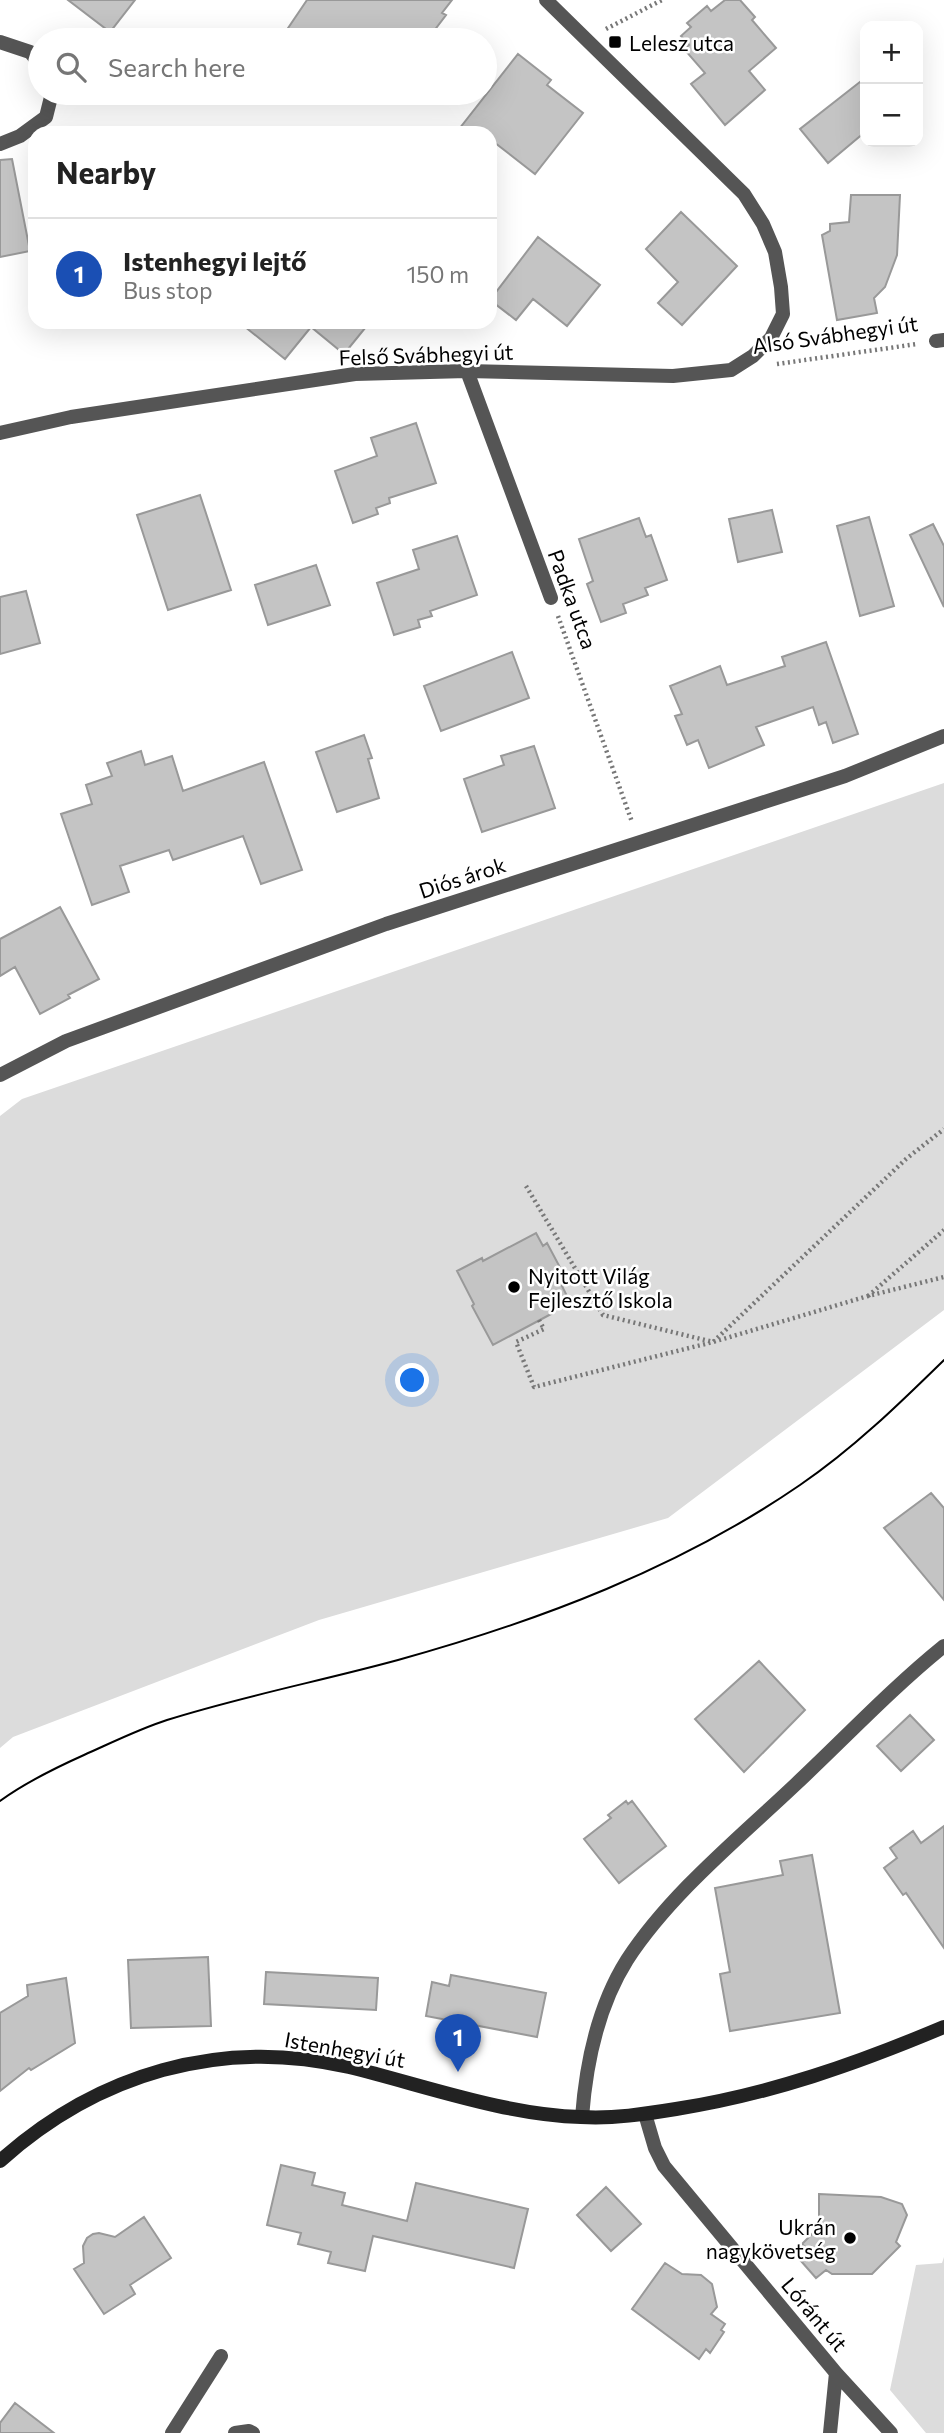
<!DOCTYPE html>
<html lang="en">
<head>
<meta charset="utf-8">
<style>
  :root { --surface:#fff; --page:#f6f6f6; --text:#222; --muted:#767676; --line:#e0e0e0; --accent:#1a73e8 }
  body { margin:0; font-family:Commissioner,sans-serif; background:var(--page); color:var(--text) }
  .controls { position:absolute; right:21px; top:21px; display:grid; overflow:hidden; border-radius:14px; box-shadow:0 7px 28px #0002 }
  .controls button { width:63px; height:63px; display:grid; place-items:center; padding:0; border:0; border-bottom:2px solid var(--line); background:var(--surface); color:var(--text); font:35px sans-serif }
  .you { position:absolute; left:413px; top:1381px; width:24px; height:24px; margin:-18px; border:5px solid #fff; border-radius:50%; background:#1a73e8; box-shadow:0 0 0 10px #1a73e833 }
  .badge { display:grid; place-items:center; width:46px; height:46px; border-radius:50%; background:var(--accent); color:#fff; font-size:23px; font-weight:700 }
  .pin { position:absolute; translate:-50% -58px; filter:drop-shadow(0 2px 4px #0008) }
  .pin::after { content:''; position:absolute; top:37px; width:24px; height:21px; background:inherit; clip-path:polygon(0 0,100% 0,50% 100%) }
  .list { margin:0; padding:0; list-style:none }
  h2 { display:flex; justify-content:space-between; align-items:center; height:91px; margin:0; padding:0 28px; font-size:30px }
  h2 small { font-size:23px; font-weight:400; color:var(--muted) }
  .list li { display:grid; grid-template-columns:46px 1fr auto; gap:21px; align-items:center; box-sizing:border-box; height:112px; padding:0 28px; border-top:2px solid var(--line) }
  .list b { display:block; font-size:26px; white-space:nowrap }
  .list p { margin:0; font-size:23px; white-space:nowrap; color:var(--muted) }
  .list em { font-size:23px; font-style:normal; color:var(--muted) }
  .icon { flex:none; width:38px; height:38px; fill:none; stroke:currentColor; stroke-width:2; stroke-linecap:round; stroke-linejoin:round }
  .map { position:relative; flex:none; width:944px; height:2433px; overflow:hidden }
  .search { position:absolute; background:var(--surface); box-shadow:0 7px 28px #0002; left:28px; top:28px; width:469px; height:77px; display:flex; align-items:center; gap:18px; box-sizing:border-box; padding:0 24px; border-radius:38px; color:var(--muted); font-size:26px }
  .panel { position:absolute; background:var(--surface); box-shadow:0 7px 28px #0002; left:28px; top:126px; width:469px; height:203px; border-radius:21px }
  .map>svg:first-child { display:block }
</style>
</head>
<body>
<div class="map">
<svg width="944" height="2433" viewBox="0 0 944 2433">
  <rect width="100%" height="100%" fill="#fff"/>
  <path fill="#dcdcdc" d="M 944,783 L 944,1310 L 668,1518 L 319,1620 L 13,1737 L 0,1748 L 0,1116 L 22,1099 Z
    M 944,2257 L 944,2433 L 926,2433 L 890,2390 L 916,2265 L 942,2263 Z"/>
  <path fill="#c4c4c4" stroke="#999" stroke-width="2" d="M 68,0 L 135,0 L 110,32 Z
    M 307,0 L 452,0 L 442,13 L 446,15 L 427,40 L 280,40 Z
    M 725,0 L 740,0 L 755,17 L 752,20 L 776,48 L 749,71 L 765,90 L 725,125 L 691,84 L 705,73 L 684,49 L 689,45 L 681,36 L 691,27 L 687,23 L 707,6 L 711,11 Z
    M 518,54 L 551,80 L 547,85 L 583,113 L 535,174 L 490,139 L 490,133 L 456,133 Z
    M 865,78 L 865,132 L 828,163 L 800,129 Z
    M 12,159 L 30,251 L 0,257 L 0,160 Z
    M 851,195 L 900,195 L 897,255 L 885,287 L 874,298 L 877,313 L 837,320 L 822,235 L 830,231 L 830,224 L 849,222 Z
    M 681,212 L 737,266 L 682,325 L 658,303 L 678,282 L 646,249 Z
    M 538,237 L 600,285 L 567,326 L 533,299 L 516,320 L 490,300 Z
    M 239,322 L 370,322 L 344,354 L 311,327 L 285,359 Z
    M 416,423 L 436,483 L 389,498 L 390,503 L 376,508 L 378,514 L 353,523 L 335,471 L 377,456 L 371,438 Z
    M 200,495 L 231,590 L 168,610 L 137,515 Z
    M 772,510 L 782,552 L 738,562 L 729,519 Z
    M 869,517 L 894,606 L 860,616 L 837,526 Z
    M 639,518 L 646,537 L 651,535 L 667,580 L 645,588 L 648,595 L 623,604 L 626,613 L 601,622 L 587,584 L 593,581 L 579,539 Z
    M 933,524 L 944,546 L 944,607 L 910,535 Z
    M 457,536 L 477,595 L 430,611 L 432,616 L 418,620 L 420,627 L 394,635 L 377,583 L 419,569 L 413,550 Z
    M 316,565 L 330,605 L 268,625 L 255,585 Z
    M 26,591 L 40,643 L 0,654 L 0,597 Z
    M 826,642 L 858,734 L 833,743 L 826,722 L 819,725 L 813,707 L 756,727 L 764,745 L 709,768 L 698,740 L 687,745 L 675,716 L 682,714 L 670,686 L 720,666 L 727,685 L 785,666 L 782,657 Z
    M 512,652 L 529,698 L 441,731 L 424,686 Z
    M 364,735 L 372,758 L 368,759 L 379,798 L 337,812 L 316,752 Z
    M 534,746 L 555,808 L 482,832 L 464,779 L 504,765 L 501,756 Z
    M 141,751 L 145,765 L 172,756 L 183,791 L 264,762 L 302,870 L 261,884 L 243,836 L 173,860 L 169,850 L 120,866 L 129,892 L 92,905 L 61,814 L 92,804 L 86,785 L 112,776 L 107,763 Z
    M 60,907 L 99,979 L 68,995 L 70,998 L 40,1014 L 15,967 L 0,976 L 0,939 Z
    M 536,1233 L 543,1246 L 547,1243 L 564,1275 L 558,1278 L 567,1296 L 549,1306 L 553,1313 L 493,1345 L 472,1306 L 474,1304 L 457,1271 L 482,1258 L 483,1261 Z
    M 931,1493 L 944,1508 L 944,1600 L 884,1528 Z
    M 759,1661 L 805,1710 L 744,1772 L 695,1719 Z
    M 910,1715 L 934,1740 L 901,1771 L 877,1746 Z
    M 626,1801 L 628,1804 L 632,1801 L 666,1846 L 619,1883 L 584,1839 L 611,1818 L 608,1815 Z
    M 944,1826 L 944,1948 L 906,1893 L 903,1895 L 884,1868 L 897,1858 L 890,1848 L 913,1831 L 921,1843 Z
    M 812,1855 L 840,2013 L 730,2031 L 720,1974 L 730,1972 L 715,1888 L 783,1875 L 780,1861 Z
    M 208,1957 L 211,2026 L 131,2028 L 128,1960 Z
    M 266,1972 L 378,1978 L 376,2010 L 264,2004 Z
    M 451,1975 L 546,1993 L 537,2037 L 426,2016 L 432,1982 L 449,1986 Z
    M 66,1978 L 75,2043 L 31,2070 L 29,2068 L 0,2091 L 0,2013 L 28,1996 L 27,1985 Z
    M 281,2165 L 315,2173 L 312,2185 L 345,2193 L 342,2205 L 407,2221 L 416,2183 L 528,2209 L 514,2268 L 373,2236 L 365,2271 L 328,2263 L 331,2252 L 298,2244 L 301,2233 L 267,2225 Z
    M 606,2187 L 641,2224 L 611,2251 L 577,2215 Z
    M 819,2194 L 881,2197 L 902,2204 L 907,2215 L 896,2242 L 900,2246 L 872,2274 L 832,2274 L 826,2270 L 816,2278 L 801,2261 L 811,2252 L 802,2244 L 819,2227 Z
    M 144,2217 L 171,2258 L 130,2285 L 135,2294 L 104,2314 L 74,2269 L 84,2263 L 83,2246 L 87,2238 L 93,2234 L 99,2233 L 115,2237 Z
    M 665,2263 L 682,2274 L 701,2275 L 712,2284 L 717,2307 L 711,2314 L 725,2324 L 721,2330 L 724,2332 L 710,2353 L 706,2349 L 699,2359 L 632,2309 Z
    M 15,2403 L 54,2433 L 0,2433 L 0,2423 Z"/>
  <g fill="none" stroke-linecap="round" stroke-linejoin="round">
    <path stroke="#777" stroke-width="4.5" stroke-dasharray="2 3.5" stroke-linecap="butt" d="M 606,29 L 662,0
      M 777,364 L 917,344
      M 558,616 L 632,822
      M 526,1186 L 603,1315 L 713,1342 L 906,1159 L 944,1129
      M 868,1296 L 944,1230
      M 539,1320 L 544,1329 L 516,1342 L 534,1387 L 713,1342 L 868,1296 L 944,1277"/>
    <path stroke="#555" stroke-width="14" d="M 172,2433 L 221,2356
      M 235,2433 L 249,2431 L 253,2433"/>
    <path stroke="#555" stroke-width="14" d="M 0,42 L 30,52 L 40,64
      M 0,144 L 20,136 L 46,117 L 52,93
      M 936,341 L 944,340
      M 467,371 L 551,598
      M 0,433 L 71,417 L 355,374 L 467,371 L 673,376 L 731,370 L 753,356 L 771,338 L 783,314 L 781,287 L 775,252 L 763,224 L 744,194 L 546,0
      M 0,1075 L 66,1041 L 386,924 L 845,776 L 944,736
      M 645,2114 L 655,2148 L 664,2166 L 836,2373 L 891,2433
      M 582,2117 C 586,2064 598,2006 627,1960 C 670,1894 739,1838 796,1784 C 845,1738 892,1688 944,1646
      M 830,2433 L 836,2373"/>
    <path stroke="#222" stroke-width="14" d="M 0,2161 C 97,2074 220,2037 349,2067 C 423,2085 505,2115 581,2117 C 613,2119 645,2114 676,2109 C 771,2094 856,2064 944,2027"/>
    <path stroke="#000" stroke-width="2" d="M 0,1801 C 26,1782 55,1768 84,1755 C 111,1743 139,1729 167,1720 C 243,1696 321,1681 398,1660 C 539,1621 679,1568 800,1485 C 853,1449 899,1404 944,1360"/>
  </g>
  <g fill="#000" stroke="#fff" stroke-width="2.5">
    <rect x="608" y="35" width="14" height="14" rx="3.5"/>
    <circle cx="514" cy="1287" r="7"/>
    <circle cx="850" cy="2238" r="7"/>
  </g>
  <g text-anchor="middle" dominant-baseline="central" stroke-width="5" stroke-linejoin="round" paint-order="stroke">
    <g font-size="21" fill="#000" stroke="#fff" text-anchor="start">
      <text x="629" y="42">Lelesz utca</text>
      <text x="528" y="1275">Nyitott Világ<tspan x="528" dy="24">Fejlesztő Iskola</tspan></text>
      <text x="836" y="2226" text-anchor="end">Ukrán<tspan x="836" dy="24">nagykövetség</tspan></text>
    </g>
    <g font-size="21" fill="#000" stroke="#fff">
      <text transform="translate(835 334) rotate(-8)">Alsó Svábhegyi út</text>
      <text transform="translate(426 354) rotate(-2)">Felső Svábhegyi út</text>
      <text transform="translate(573 599) rotate(70)">Padka utca</text>
      <text transform="translate(462 877) rotate(-18)">Diós árok</text>
      <text transform="translate(345 2049) rotate(10)">Istenhegyi út</text>
      <text transform="translate(815 2314) rotate(50)">Lóránt út</text>
    </g>
  </g>
</svg>
<div class="controls">
<button>+</button>
<button>−</button>
</div>
<div class="you"></div>
<div class="pin badge" style="left:458px;top:2072px;background:#1a4fb4">1</div>
<div class="search"><svg class="icon" aria-label="search" viewBox="0 0 24 24"><circle cx="10" cy="10" r="6"/><path d="M15 15l6 6"/></svg>Search here</div>
<section class="panel">
<h2>Nearby<small></small></h2>
<ul class="list">
<li><span class="badge" style="background:#1a4fb4">1</span><div><b>Istenhegyi lejtő</b><p>Bus stop</p></div><em>150 m</em></li>
</ul>
</section>
</div>
</body>
</html>
